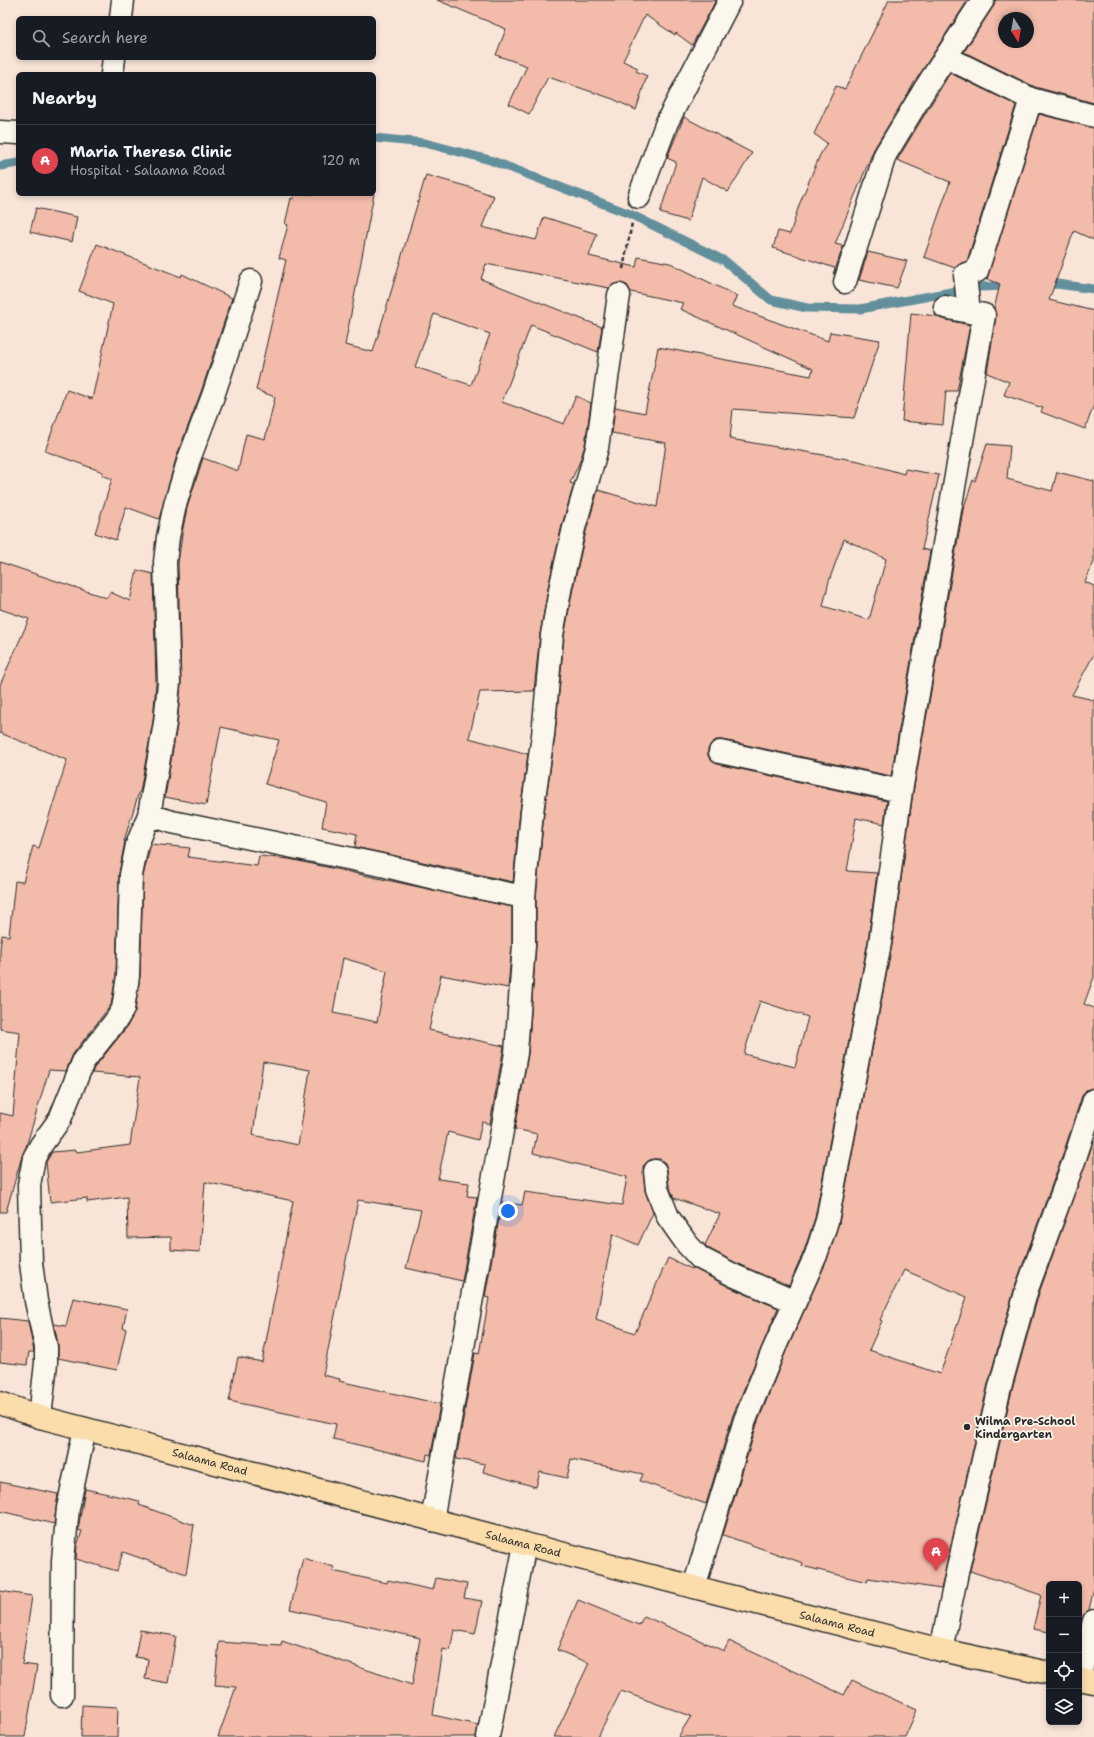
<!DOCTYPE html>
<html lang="en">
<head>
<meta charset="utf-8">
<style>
  :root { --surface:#171b24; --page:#20242c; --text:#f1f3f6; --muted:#9ea1a6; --line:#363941; --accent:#98999b }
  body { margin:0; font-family:"Shantell Sans",sans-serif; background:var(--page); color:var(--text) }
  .controls { position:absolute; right:12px; bottom:12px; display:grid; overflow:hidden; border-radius:6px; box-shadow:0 2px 6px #0003 }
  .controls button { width:36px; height:36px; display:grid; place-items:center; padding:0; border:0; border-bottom:1px solid var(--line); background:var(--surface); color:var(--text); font:20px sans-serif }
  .compass { position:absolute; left:998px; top:12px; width:36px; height:36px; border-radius:50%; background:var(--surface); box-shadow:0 2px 6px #0003; rotate:169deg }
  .you { position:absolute; left:508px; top:1211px; width:14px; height:14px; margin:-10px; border:3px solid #fff; border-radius:50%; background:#1a73e8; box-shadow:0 0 0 6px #1a73e833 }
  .badge { display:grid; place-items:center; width:26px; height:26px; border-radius:50%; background:var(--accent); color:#fff; font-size:13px; font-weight:700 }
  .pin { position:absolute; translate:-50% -33px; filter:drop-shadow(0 1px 2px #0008) }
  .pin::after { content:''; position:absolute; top:21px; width:14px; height:12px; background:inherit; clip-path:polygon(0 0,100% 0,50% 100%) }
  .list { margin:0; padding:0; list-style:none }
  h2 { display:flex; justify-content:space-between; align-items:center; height:52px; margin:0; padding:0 16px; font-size:17px }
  h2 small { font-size:13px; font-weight:400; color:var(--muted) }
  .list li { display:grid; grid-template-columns:26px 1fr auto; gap:12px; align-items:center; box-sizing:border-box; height:72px; padding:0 16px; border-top:1px solid var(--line) }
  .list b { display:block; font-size:15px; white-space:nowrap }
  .list p { margin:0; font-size:13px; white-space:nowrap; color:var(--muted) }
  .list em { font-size:13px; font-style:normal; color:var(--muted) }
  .icon { flex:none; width:22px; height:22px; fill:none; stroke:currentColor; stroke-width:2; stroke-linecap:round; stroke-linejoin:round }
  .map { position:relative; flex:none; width:1094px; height:1737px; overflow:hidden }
  .search { position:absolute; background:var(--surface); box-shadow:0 2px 6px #0003; left:16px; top:16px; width:360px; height:44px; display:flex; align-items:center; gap:10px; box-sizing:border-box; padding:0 14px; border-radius:6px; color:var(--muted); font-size:15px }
  .panel { position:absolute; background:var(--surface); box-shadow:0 2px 6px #0003; left:16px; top:72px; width:360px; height:124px; border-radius:6px }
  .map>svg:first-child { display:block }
</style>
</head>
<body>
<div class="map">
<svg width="1094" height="1737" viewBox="0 0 1094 1737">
  <rect width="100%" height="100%" fill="#f9e5d8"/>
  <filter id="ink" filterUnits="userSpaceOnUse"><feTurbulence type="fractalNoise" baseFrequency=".025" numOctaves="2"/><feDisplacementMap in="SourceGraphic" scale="8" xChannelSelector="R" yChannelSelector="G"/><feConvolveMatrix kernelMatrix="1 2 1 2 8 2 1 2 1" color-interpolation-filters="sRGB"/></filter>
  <g filter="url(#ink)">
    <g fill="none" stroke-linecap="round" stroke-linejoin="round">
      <path stroke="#628f9c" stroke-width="9" d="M 374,138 L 425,143 L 490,160 L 630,214 L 725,261 L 771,300 L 807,308 L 860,309 L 978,287 L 1011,286
        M 0,166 L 18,163
        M 1044,285 L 1057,284 L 1094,289"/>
    </g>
    <path fill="#f3bba9" stroke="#2b2b2b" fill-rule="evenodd" d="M 437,0 L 716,0 L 692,45 L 676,33 L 675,35 L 645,15 L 623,61 L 638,68 L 636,71 L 647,76 L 636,110 L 613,99 L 548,77 L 529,114 L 509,104 L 527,66 L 496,55 L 506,29 Z
      M 889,0 L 968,0 L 916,80 L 874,149 L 835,244 L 843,246 L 834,274 L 833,274 L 835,268 L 773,248 L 778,231 L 790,234 L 799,205 L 820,155 L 827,143 L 814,134 L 836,86 L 845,89 Z
      M 995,0 L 1094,0 L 1094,103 L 1035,87 L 964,52 L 993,7 ZM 1004,18 L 1028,18 L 1028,42 L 1004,42 Z
      M 950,73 L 1016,105 L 967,261 L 961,263 L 955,268 L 924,257 L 950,182 L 897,160 Z
      M 1039,114 L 1094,128 L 1094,240 L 1074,231 L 1049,300 L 1094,311 L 1094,405 L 1085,429 L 1041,412 L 1043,408 L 1004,395 L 1009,382 L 987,373 L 996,317 L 994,309 L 1000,284 L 987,279 Z
      M 684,117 L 752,153 L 728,192 L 702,177 L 688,221 L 660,213 L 676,162 L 667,158 Z
      M 426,175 L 469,187 L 494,196 L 482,227 L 536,240 L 544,217 L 597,234 L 589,256 L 636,267 L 638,257 L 670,263 L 737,296 L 732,306 L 828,341 L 830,332 L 880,340 L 854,418 L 733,409 L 730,439 L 859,461 L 904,474 L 905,469 L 939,475 L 922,549 L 930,551 L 891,776 L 723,740 L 716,740 L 711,744 L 708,749 L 708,756 L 712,761 L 717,764 L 887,801 L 884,824 L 856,818 L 847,871 L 877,873 L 868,941 L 815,1218 L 804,1251 L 789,1286 L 740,1265 L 708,1248 L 705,1245 L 720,1214 L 674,1198 L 669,1186 L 667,1169 L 665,1163 L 660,1159 L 654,1159 L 648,1161 L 643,1166 L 645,1191 L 653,1213 L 638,1245 L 613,1234 L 596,1319 L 635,1333 L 668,1258 L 692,1269 L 693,1268 L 729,1287 L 778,1308 L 733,1415 L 706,1504 L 640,1481 L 643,1474 L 571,1459 L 567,1478 L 540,1472 L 536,1487 L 483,1472 L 485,1464 L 456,1459 L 475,1353 L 479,1354 L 489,1298 L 485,1297 L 502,1202 L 522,1205 L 525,1192 L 622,1205 L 627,1177 L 533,1153 L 537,1134 L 515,1129 L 528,1054 L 536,946 L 536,898 L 544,813 L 555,736 L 564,637 L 573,588 L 586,531 L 598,490 L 657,507 L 666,443 L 612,433 L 615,407 L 645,413 L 658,347 L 811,376 L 813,369 L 680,309 L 683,303 L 631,292 L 627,285 L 621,283 L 614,284 L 609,288 L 486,264 L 481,279 L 602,327 L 598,352 L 531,325 L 502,402 L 564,424 L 576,396 L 591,403 L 585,445 L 580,461 L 570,483 L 574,484 L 562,525 L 549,583 L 540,634 L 534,691 L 480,692 L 469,738 L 528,754 L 520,811 L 513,882 L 355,847 L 357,834 L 322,827 L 326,802 L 265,784 L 279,740 L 221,727 L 206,805 L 165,797 L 177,725 L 181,684 L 178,563 L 183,528 L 187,508 L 203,458 L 238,471 L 246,434 L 265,439 L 275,397 L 256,390 L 286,260 L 279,258 L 288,225 L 285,224 L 291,198 L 293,199 L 295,194 L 374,194 L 345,345 L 373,352 ZM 434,314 L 490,334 L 471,385 L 415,367 ZM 844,539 L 886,559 L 869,620 L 823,606 L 829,581 ZM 760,1001 L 808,1017 L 795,1067 L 744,1054 Z
      M 36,208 L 77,217 L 72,242 L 30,232 Z
      M 97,244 L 181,277 L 182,274 L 232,298 L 201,392 L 177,455 L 159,519 L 126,507 L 116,540 L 95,533 L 112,479 L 102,475 L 103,472 L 45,451 L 67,390 L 92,399 L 113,304 L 79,291 Z
      M 868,252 L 907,261 L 897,288 L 859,280 Z
      M 911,313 L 937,316 L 942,319 L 970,325 L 957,391 L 946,391 L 943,425 L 902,421 Z
      M 987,444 L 1010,446 L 1007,479 L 1052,491 L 1057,472 L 1094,481 L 1094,562 L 1085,582 L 1094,586 L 1094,654 L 1072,695 L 1094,700 L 1094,977 L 1084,1004 L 1094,1008 L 1094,1088 L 1086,1090 L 1082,1096 L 1062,1157 L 1015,1286 L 988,1384 L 941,1589 L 868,1578 L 867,1582 L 802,1566 L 803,1563 L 723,1535 L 757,1424 L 784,1356 L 827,1260 L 839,1223 L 892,945 L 913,793 L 963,510 L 973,480 L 975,481 ZM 904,1270 L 967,1297 L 940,1374 L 869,1350 L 882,1321 L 880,1320 Z
      M 0,562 L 107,598 L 110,592 L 130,601 L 137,570 L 153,574 L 156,683 L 153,721 L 140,792 L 139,792 L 124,841 L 125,841 L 119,873 L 116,975 L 111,1005 L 73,1054 L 66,1071 L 49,1070 L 26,1147 L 22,1156 L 6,1212 L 0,1212 L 0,1113 L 13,1116 L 20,1032 L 0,1029 L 0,948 L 2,935 L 9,936 L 15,881 L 23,882 L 33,846 L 39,848 L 67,760 L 0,733 L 0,685 L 29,619 L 0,609 Z
      M 151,844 L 190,848 L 188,857 L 257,866 L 259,856 L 289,859 L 512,907 L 512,945 L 508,988 L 441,975 L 429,1030 L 504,1046 L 490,1124 L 482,1122 L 478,1140 L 448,1132 L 438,1179 L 469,1183 L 467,1196 L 477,1197 L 462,1281 L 406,1268 L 421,1210 L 358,1200 L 323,1375 L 340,1379 L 339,1381 L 440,1404 L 431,1455 L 427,1454 L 426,1461 L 333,1439 L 336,1424 L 229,1401 L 238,1357 L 262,1362 L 293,1201 L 205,1182 L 200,1252 L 171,1250 L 171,1237 L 128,1238 L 127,1197 L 87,1202 L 87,1198 L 50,1202 L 46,1162 L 52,1152 L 76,1150 L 77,1152 L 130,1145 L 140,1077 L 92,1073 L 94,1068 L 127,1027 L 135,1011 L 140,976 L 143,876 ZM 343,958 L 387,971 L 377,1022 L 333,1013 ZM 263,1062 L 310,1070 L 298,1145 L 253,1135 Z
      M 1094,1140 L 1094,1588 L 1089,1610 L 1085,1613 L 1082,1618 L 1079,1629 L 1079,1584 L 1049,1584 L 1049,1632 L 1033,1629 L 1041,1595 L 970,1571 L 1012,1390 L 1039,1293 Z
      M 73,1298 L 127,1309 L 123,1328 L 126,1329 L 117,1370 L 58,1358 L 58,1344 L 54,1324 L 66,1326 Z
      M 0,1318 L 28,1321 L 34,1352 L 29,1352 L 27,1365 L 0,1362 Z
      M 0,1482 L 58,1494 L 54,1524 L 0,1511 Z
      M 85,1489 L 140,1501 L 139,1505 L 194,1525 L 186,1574 L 123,1552 L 117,1571 L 76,1559 L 77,1546 L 82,1531 L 78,1530 Z
      M 303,1558 L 334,1567 L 333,1571 L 387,1583 L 388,1580 L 433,1590 L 436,1578 L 467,1584 L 464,1598 L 482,1601 L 475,1634 L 454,1630 L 450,1651 L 443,1649 L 433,1715 L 478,1725 L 476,1737 L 218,1737 L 236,1687 L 215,1685 L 219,1642 L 281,1646 L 282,1641 L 412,1685 L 420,1638 L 290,1609 Z
      M 0,1591 L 32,1596 L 22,1664 L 37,1666 L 25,1737 L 0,1737 Z
      M 578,1600 L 639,1625 L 644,1616 L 724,1651 L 729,1641 L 844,1695 L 852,1680 L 917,1710 L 905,1737 L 678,1737 L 691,1716 L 621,1691 L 598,1737 L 554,1737 L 589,1663 L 557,1650 Z
      M 140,1630 L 176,1636 L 168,1683 L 145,1679 L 148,1659 L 135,1657 Z
      M 82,1705 L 118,1707 L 117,1737 L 81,1737 Z"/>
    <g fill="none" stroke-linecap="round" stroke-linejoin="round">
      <defs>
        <path id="minor" d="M 121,18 L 123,0
          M 946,57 L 1031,99 L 1094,116
          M 112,74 L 114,58
          M 0,132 L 18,133
          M 639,197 L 667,122 L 730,0
          M 845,282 L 885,155 L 926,87 L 983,0
          M 969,312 L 965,275 L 977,271 L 1031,99
          M 720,752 L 901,791
          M 149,815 L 172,822 L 386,866 L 451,882 L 524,897
          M 655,1171 L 657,1189 L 668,1217 L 687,1244 L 700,1258 L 735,1276 L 795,1302
          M 40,1417 L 46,1363 L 46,1347 L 36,1301 L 31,1263 L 29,1185 L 34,1158 L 41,1145 L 60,1119 L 83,1062 L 117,1019 L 123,1009 L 128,976 L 131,875 L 137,845 L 149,815 L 165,723 L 169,683 L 165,562 L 168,537 L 175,505 L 189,459 L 213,396 L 251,281
          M 432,1520 L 516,1053 L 524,945 L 524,897 L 532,812 L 543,735 L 552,635 L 561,585 L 574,528 L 597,448 L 619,295
          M 694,1587 L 745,1420 L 773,1351 L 816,1255 L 827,1221 L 880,943 L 901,791 L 984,315 L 945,307
          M 941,1650 L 958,1568 L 1000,1387 L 1027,1289 L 1074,1161 L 1094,1100
          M 1079,1679 L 1094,1621
          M 62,1695 L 63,1560 L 68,1508 L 85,1429
          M 488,1737 L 525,1544"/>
        <g id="major">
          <path id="s1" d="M 0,1403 L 40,1417 L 525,1544 L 941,1650 L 1049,1673"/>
          <path d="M 1079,1679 L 1094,1682"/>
        </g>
      </defs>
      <use href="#minor" stroke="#2b2b2b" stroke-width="25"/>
      <use href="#major" stroke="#2b2b2b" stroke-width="25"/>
      <path stroke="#2b2b2b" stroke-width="2.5" stroke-dasharray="4 3" stroke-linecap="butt" d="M 623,269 L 632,223"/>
      <use href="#minor" stroke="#fbf7ec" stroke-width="22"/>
      <use href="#major" stroke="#faddab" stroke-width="22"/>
    </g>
  </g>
  <circle fill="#2b2b2b" stroke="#fbf7ec" stroke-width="1.5" cx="967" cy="1427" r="4"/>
  <g text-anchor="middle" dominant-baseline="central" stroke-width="3.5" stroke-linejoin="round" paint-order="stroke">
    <g font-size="11" font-weight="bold" fill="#2b2b2b" stroke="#fbf7ec" text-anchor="start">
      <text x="975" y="1421">Wilma Pre-School<tspan x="975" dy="13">Kindergarten</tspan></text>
    </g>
    <g font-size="11" fill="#2b2b2b" stroke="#fbf7ec">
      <text stroke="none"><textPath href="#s1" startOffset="218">Salaama Road</textPath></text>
      <text stroke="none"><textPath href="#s1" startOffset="542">Salaama Road</textPath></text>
      <text stroke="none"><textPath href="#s1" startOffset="866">Salaama Road</textPath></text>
    </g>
  </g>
</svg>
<div class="controls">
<button>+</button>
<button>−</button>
<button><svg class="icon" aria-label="locate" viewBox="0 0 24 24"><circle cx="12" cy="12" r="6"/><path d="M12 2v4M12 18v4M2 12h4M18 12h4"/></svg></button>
<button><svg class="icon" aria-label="layers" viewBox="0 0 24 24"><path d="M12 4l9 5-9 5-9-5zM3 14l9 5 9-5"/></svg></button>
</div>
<svg class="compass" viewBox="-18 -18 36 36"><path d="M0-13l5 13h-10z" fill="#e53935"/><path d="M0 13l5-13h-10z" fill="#9ea1a6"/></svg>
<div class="you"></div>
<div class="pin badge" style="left:936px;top:1571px;background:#e0444e">A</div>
<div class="search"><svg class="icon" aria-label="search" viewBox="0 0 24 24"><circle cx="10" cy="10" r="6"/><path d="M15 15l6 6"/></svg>Search here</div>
<section class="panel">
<h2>Nearby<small></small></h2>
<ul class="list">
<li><span class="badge" style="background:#e0444e">A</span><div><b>Maria Theresa Clinic</b><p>Hospital · Salaama Road</p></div><em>120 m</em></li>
</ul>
</section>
</div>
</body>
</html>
